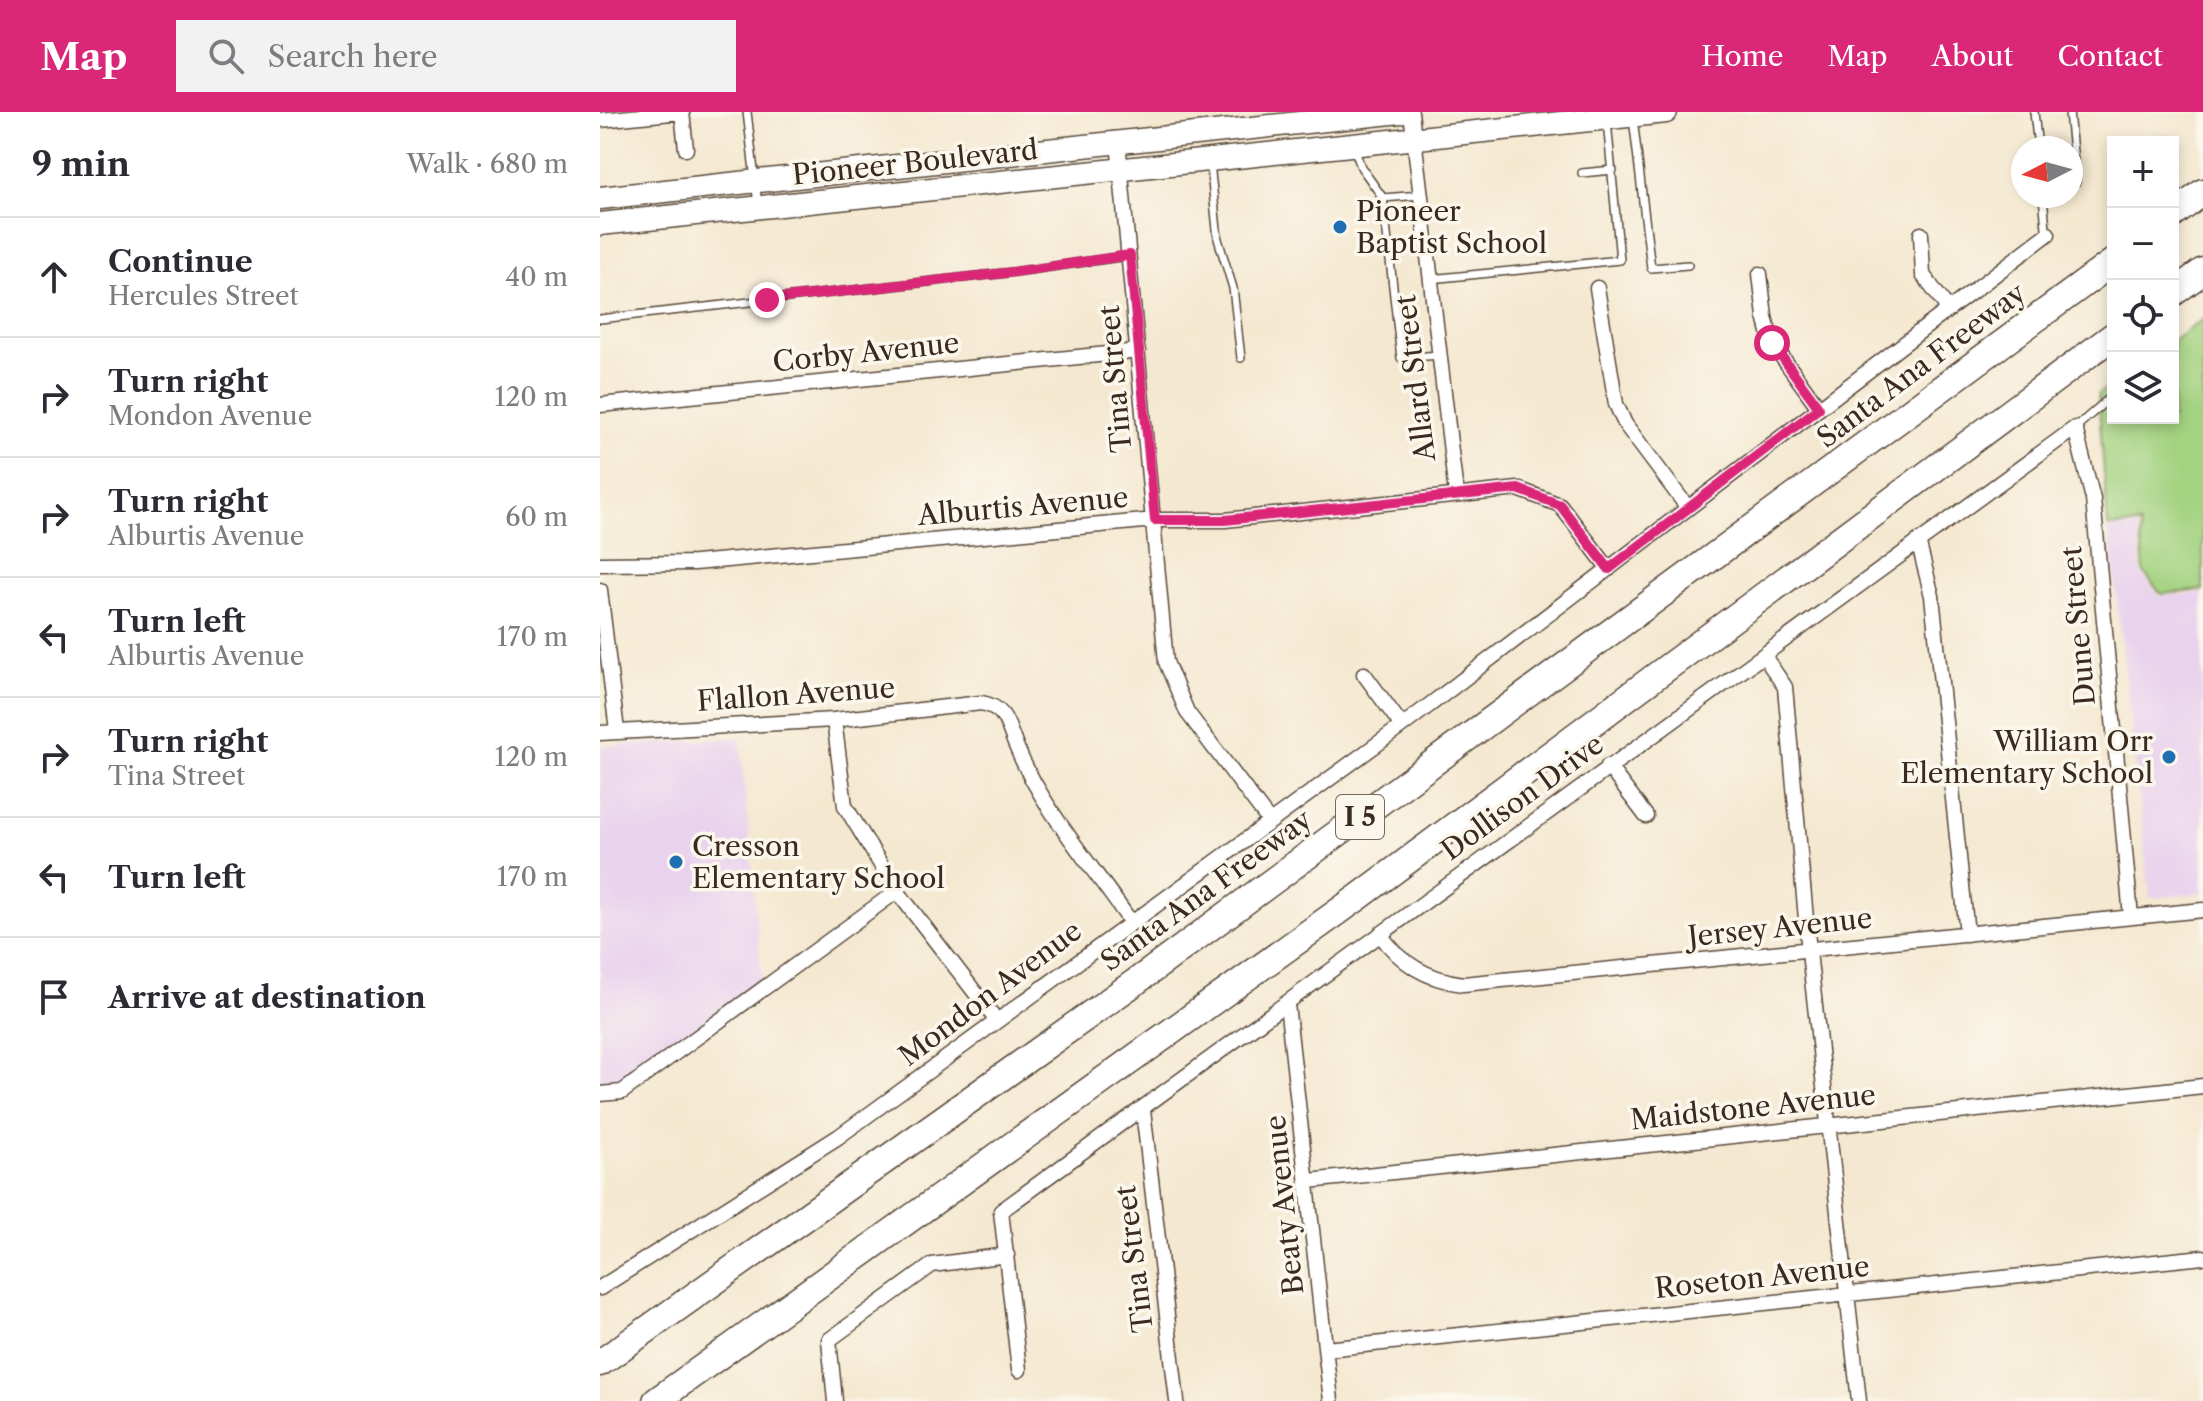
<!DOCTYPE html>
<html lang="en">
<head>
<meta charset="utf-8">
<style>
  :root { --surface:#fff; --page:#f2f2f3; --text:#2b2b33; --muted:#7c7c81; --line:#e1e1e2; --accent:#db2777 }
  body { margin:0; font-family:"Libre Caslon Text",serif; background:var(--page); color:var(--text) }
  .controls { position:absolute; right:24px; top:24px; display:grid; overflow:hidden; border-radius:0px; box-shadow:0 4px 12px #0003 }
  .controls button { width:72px; height:72px; display:grid; place-items:center; padding:0; border:0; border-bottom:2px solid var(--line); background:var(--surface); color:var(--text); font:40px sans-serif }
  .compass { position:absolute; left:1411px; top:24px; width:72px; height:72px; border-radius:50%; background:var(--surface); box-shadow:0 4px 12px #0003; rotate:264deg }
  .stop { position:absolute; width:24px; height:24px; margin:-18px; border:6px solid #db2777; border-radius:50%; background:#fff }
  .stop.end { background:#db2777; border-color:#fff; box-shadow:0 2px 8px #0008 }
  .list { margin:0; padding:0; list-style:none }
  h2 { display:flex; justify-content:space-between; align-items:center; height:104px; margin:0; padding:0 32px; font-size:34px }
  h2 small { font-size:26px; font-weight:400; color:var(--muted) }
  .list li { display:grid; grid-template-columns:52px 1fr auto; gap:24px; align-items:center; box-sizing:border-box; height:120px; padding:0 32px; border-top:2px solid var(--line) }
  .list b { display:block; font-size:30px; white-space:nowrap }
  .list p { margin:0; font-size:26px; white-space:nowrap; color:var(--muted) }
  .list em { font-size:26px; font-style:normal; color:var(--muted) }
  .icon { flex:none; width:44px; height:44px; fill:none; stroke:currentColor; stroke-width:2; stroke-linecap:round; stroke-linejoin:round }
  .map { position:relative; flex:none; width:1603px; height:1289px; overflow:hidden }
  header { display:flex; align-items:center; gap:48px; box-sizing:border-box; height:112px; padding:0 40px; background:var(--accent); color:#fff }
  header strong { font-size:38px }
  nav { display:flex; gap:44px; margin-inline-start:auto; font-size:28px }
  .search { width:560px; height:72px; background:var(--page); display:flex; align-items:center; gap:20px; box-sizing:border-box; padding:0 28px; border-radius:0px; color:var(--muted); font-size:30px }
  main { display:flex }
  aside { flex:1; background:var(--surface) }
  .map>svg:first-child { display:block }
</style>
</head>
<body>
<header>
<strong>Map</strong>
<div class="search"><svg class="icon" aria-label="search" viewBox="0 0 24 24"><circle cx="10" cy="10" r="6"/><path d="M15 15l6 6"/></svg>Search here</div>
<nav><a>Home</a><a>Map</a><a>About</a><a>Contact</a></nav>
</header>
<main>
<aside>
<h2>9 min<small>Walk · 680 m</small></h2>
<ul class="list">
<li><svg class="icon" aria-label="ahead" viewBox="0 0 24 24"><path d="M12 20V5M6 11l6-6 6 6"/></svg><div><b>Continue</b><p>Hercules Street</p></div><em>40 m</em></li>
<li><svg class="icon" aria-label="right" viewBox="0 0 24 24"><path d="M7 20v-9h11M14 6l5 5-5 5"/></svg><div><b>Turn right</b><p>Mondon Avenue</p></div><em>120 m</em></li>
<li><svg class="icon" aria-label="right" viewBox="0 0 24 24"><path d="M7 20v-9h11M14 6l5 5-5 5"/></svg><div><b>Turn right</b><p>Alburtis Avenue</p></div><em>60 m</em></li>
<li><svg class="icon" aria-label="left" viewBox="0 0 24 24"><path d="M17 20v-9H6M10 6l-5 5 5 5"/></svg><div><b>Turn left</b><p>Alburtis Avenue</p></div><em>170 m</em></li>
<li><svg class="icon" aria-label="right" viewBox="0 0 24 24"><path d="M7 20v-9h11M14 6l5 5-5 5"/></svg><div><b>Turn right</b><p>Tina Street</p></div><em>120 m</em></li>
<li><svg class="icon" aria-label="left" viewBox="0 0 24 24"><path d="M17 20v-9H6M10 6l-5 5 5 5"/></svg><div><b>Turn left</b></div><em>170 m</em></li>
<li><svg class="icon" aria-label="arrive" viewBox="0 0 24 24"><path d="M6 21V4h12l-3 4 3 4H6"/></svg><div><b>Arrive at destination</b></div></li>
</ul>
</aside>
<div class="map">
<svg width="1603" height="1289" viewBox="0 0 1603 1289">
  <rect width="100%" height="100%" fill="#fbf7ec"/>
  <filter id="ink" filterUnits="userSpaceOnUse"><feTurbulence type="fractalNoise" baseFrequency=".0125" numOctaves="2"/><feDisplacementMap in="SourceGraphic" scale="16" xChannelSelector="R" yChannelSelector="G"/><feConvolveMatrix kernelMatrix="1 2 1 2 8 2 1 2 1" color-interpolation-filters="sRGB"/></filter>
  <filter id="wash" filterUnits="userSpaceOnUse"><feTurbulence type="fractalNoise" baseFrequency=".006" numOctaves="4" result="noise"/><feDisplacementMap in="SourceGraphic" scale="32" xChannelSelector="R" yChannelSelector="G"/><feGaussianBlur stdDeviation="1.8" result="paint"/><feColorMatrix in="noise" values="0 0 0 0 0 0 0 0 0 0 0 0 0 0 0 0 0 1.4 0 .05"/><feComposite in="paint" operator="in"/></filter>
  <g filter="url(#wash)">
    <rect width="100%" height="100%" fill="#f4e8d0"/>
    <path fill="#e9d2ed" d="M 1538,415 L 1541,461 L 1560,484 L 1603,481 L 1603,781 L 1550,786 L 1509,417 Z
      M 140,626 L 162,866 L 23,969 L 0,971 L 0,634 Z"/>
    <path fill="#a3d280" stroke="#6f7e4f" stroke-width="2" d="M 1603,207 L 1603,478 L 1561,482 L 1544,461 L 1540,413 L 1508,415 L 1498,282 L 1513,272 L 1513,306 L 1573,306 L 1573,229 Z"/>
  </g>
  <g filter="url(#ink)">
    <g fill="none" stroke-linecap="round" stroke-linejoin="round">
      <defs>
        <path id="service" d="M 147,0 L 158,93
          M 1434,0 L 1438,36
          M 1469,0 L 1476,70
          M 1033,6 L 1051,156 L 1088,153
          M 754,36 L 761,55 L 783,86 L 801,246 L 839,243
          M 610,51 L 618,127 L 633,176 L 641,246
          M 982,61 L 1013,58
          M 1443,84 L 1446,116
          M 783,86 L 820,83
          M 830,167 L 1020,148 L 1007,9
          M 0,207 L 414,160 L 527,144
          M 1475,316 L 1513,283"/>
        <path id="minor" d="M 82,0 L 86,37
          M 811,0 L 856,382
          M 0,8 L 82,0
          M 518,29 L 566,550 L 587,600 L 669,709
          M 1321,122 L 1323,163 L 1349,198
          M 1160,162 L 1165,205 L 1172,231 L 1219,296
          M 997,176 L 1016,292 L 1025,312 L 1088,396
          M 0,293 L 538,239
          M 1318,429 L 1332,484 L 1367,822
          M 0,452 L 95,451 L 555,408 L 625,408 L 918,377 L 960,393 L 1009,457
          M 0,478 L 17,619
          M 1164,544 L 1185,575 L 1209,840 L 1259,1289
          M 764,562 L 802,614
          M 234,608 L 245,694 L 297,779 L 397,909
          M 0,621 L 234,608 L 381,591 C 406,595 407,613 416,634 C 441,695 493,755 530,809
          M 1008,654 L 1046,704
          M 780,822 C 801,852 827,867 863,872 L 1603,798
          M 687,892 L 731,1289
          M 0,982 L 22,980 L 297,779
          M 543,998 L 577,1289
          M 709,1069 L 1603,974
          M 0,1176 L 238,1025 L 802,614 L 1448,122
          M 726,1237 L 1603,1145
          M 419,1258 L 401,1099 L 1475,316 L 1493,387 L 1531,805
          M 235,1289 L 229,1228 L 332,1153 L 407,1143"/>
        <path id="primary" d="M 0,86 L 801,0
          M 0,112 L 1066,0"/>
        <path id="motorway" d="M 1573,103 L 1603,80
          M 1573,181 L 1603,159
          M 0,1251 L 548,861 L 1513,150
          M 56,1289 L 760,784 L 1513,224"/>
      </defs>
      <use href="#service" stroke="#574639" stroke-width="10"/>
      <use href="#minor" stroke="#574639" stroke-width="17"/>
      <use href="#primary" stroke="#574639" stroke-width="25"/>
      <use href="#motorway" stroke="#574639" stroke-width="29"/>
      <use href="#service" stroke="#fff" stroke-width="7"/>
      <use href="#minor" stroke="#fff" stroke-width="14"/>
      <use href="#primary" stroke="#fff" stroke-width="22"/>
      <use href="#motorway" stroke="#fff" stroke-width="26"/>
    </g>
  </g>
  <g fill="none" stroke-linecap="round" stroke-linejoin="round" filter="url(#ink)">
    <path stroke="#db2777" stroke-width="10" d="M 167,188 L 414,160 L 530,143 L 555,408 L 625,408 L 918,377 L 960,393 L 1009,457 L 1219,296 L 1172,231"/>
  </g>
  <g fill="#1f6fb2" stroke="#fbf7ec" stroke-width="3">
    <circle cx="740" cy="115" r="8"/>
    <circle cx="1569" cy="645" r="8"/>
    <circle cx="76" cy="750" r="8"/>
  </g>
  <g text-anchor="middle" dominant-baseline="central" stroke-width="7" stroke-linejoin="round" paint-order="stroke">
    <rect fill="#fbf7ec" stroke="#75685c" stroke-width="2" x="736" y="683" width="48" height="44" rx="6"/>
    <g font-size="26" font-weight="bold" fill="#3b2a1e">
      <text x="760" y="705">I 5</text>
    </g>
    <g font-size="28" fill="#3b2a1e" stroke="#fbf7ec">
      <text transform="translate(315 50) rotate(-6)">Pioneer Boulevard</text>
      <text transform="translate(266 240) rotate(-6)">Corby Avenue</text>
      <text transform="translate(1321 253) rotate(-37)">Santa Ana Freeway</text>
      <text transform="translate(815 266) rotate(-97)">Allard Street</text>
      <text transform="translate(515 267) rotate(-95)">Tina Street</text>
      <text transform="translate(423 394) rotate(-5)">Alburtis Avenue</text>
      <text transform="translate(1478 514) rotate(-95)">Dune Street</text>
      <text transform="translate(196 582) rotate(-4)">Flallon Avenue</text>
      <text transform="translate(922 685) rotate(-36)">Dollison Drive</text>
      <text transform="translate(606 778) rotate(-36)">Santa Ana Freeway</text>
      <text transform="translate(1180 815) rotate(-6)">Jersey Avenue</text>
      <text transform="translate(390 881) rotate(-37)">Mondon Avenue</text>
      <text transform="translate(1153 995) rotate(-6)">Maidstone Avenue</text>
      <text transform="translate(684 1093) rotate(-96)">Beaty Avenue</text>
      <text transform="translate(534 1147) rotate(-97)">Tina Street</text>
      <text transform="translate(1162 1165) rotate(-6)">Roseton Avenue</text>
    </g>
    <g font-size="28" fill="#3b2a1e" stroke="#fbf7ec" text-anchor="start">
      <text x="756" y="99">Pioneer<tspan x="756" dy="32">Baptist School</tspan></text>
      <text x="1553" y="629" text-anchor="end">William Orr<tspan x="1553" dy="32">Elementary School</tspan></text>
      <text x="92" y="734">Cresson<tspan x="92" dy="32">Elementary School</tspan></text>
    </g>
  </g>
</svg>
<div class="controls">
<button>+</button>
<button>−</button>
<button><svg class="icon" aria-label="locate" viewBox="0 0 24 24"><circle cx="12" cy="12" r="6"/><path d="M12 2v4M12 18v4M2 12h4M18 12h4"/></svg></button>
<button><svg class="icon" aria-label="layers" viewBox="0 0 24 24"><path d="M12 4l9 5-9 5-9-5zM3 14l9 5 9-5"/></svg></button>
</div>
<svg class="compass" viewBox="-18 -18 36 36"><path d="M0-13l5 13h-10z" fill="#e53935"/><path d="M0 13l5-13h-10z" fill="#7c7c81"/></svg>
<div class="stop" style="left:1172px;top:231px"></div>
<div class="stop end" style="left:167px;top:188px"></div>
</div>
</main>
</body>
</html>
